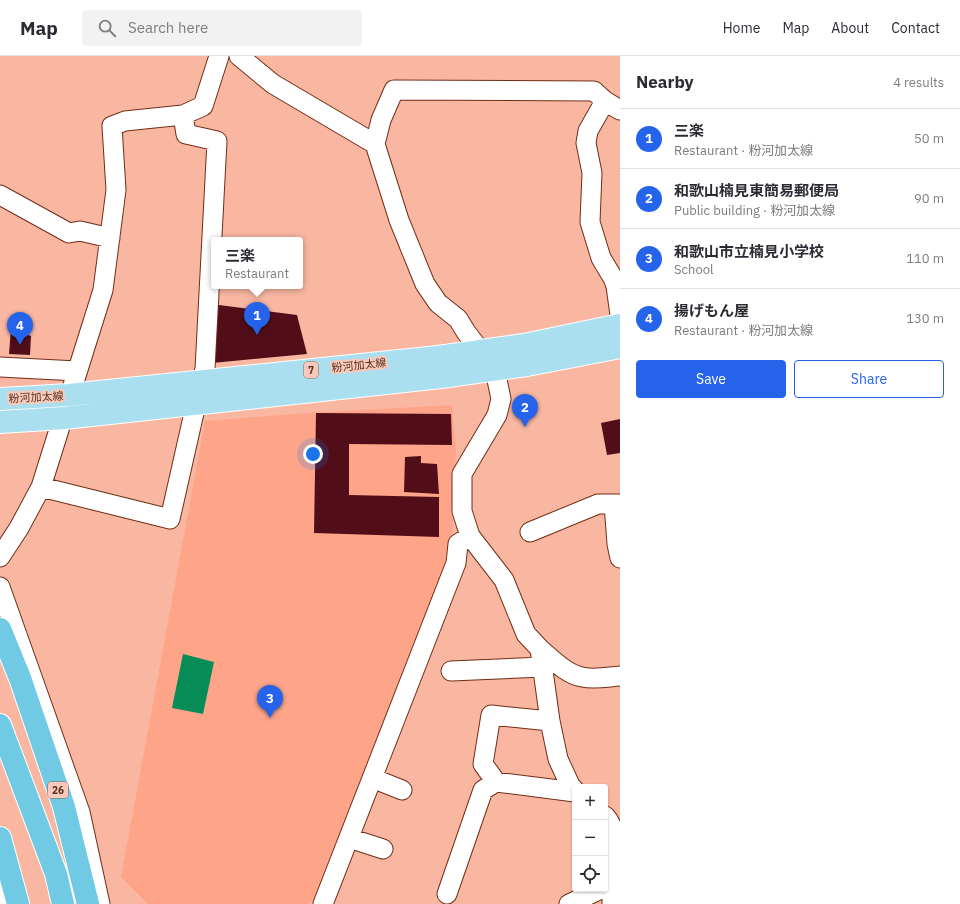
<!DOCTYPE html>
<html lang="en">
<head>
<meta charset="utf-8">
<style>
  :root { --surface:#fff; --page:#f2f2f3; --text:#2b2b33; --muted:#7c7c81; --line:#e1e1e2; --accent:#2563eb }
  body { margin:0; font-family:"IBM Plex Sans","Noto Sans JP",sans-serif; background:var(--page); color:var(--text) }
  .controls { position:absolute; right:12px; bottom:12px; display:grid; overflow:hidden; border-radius:4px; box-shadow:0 1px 3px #0004 }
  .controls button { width:36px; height:36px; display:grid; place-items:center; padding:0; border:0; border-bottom:1px solid var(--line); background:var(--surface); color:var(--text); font:20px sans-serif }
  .you { position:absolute; left:313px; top:398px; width:14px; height:14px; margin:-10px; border:3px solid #fff; border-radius:50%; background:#1a73e8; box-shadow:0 0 0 6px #1a73e833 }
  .badge { display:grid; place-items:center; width:26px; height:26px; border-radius:50%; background:var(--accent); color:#fff; font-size:13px; font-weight:700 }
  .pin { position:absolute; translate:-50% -33px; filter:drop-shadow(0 1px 2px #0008) }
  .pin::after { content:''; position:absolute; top:21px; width:14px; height:12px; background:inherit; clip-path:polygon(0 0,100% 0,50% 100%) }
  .popup { position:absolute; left:211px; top:181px; width:92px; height:52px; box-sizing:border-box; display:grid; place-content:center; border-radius:4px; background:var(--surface); filter:drop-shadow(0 1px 3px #0005); font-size:13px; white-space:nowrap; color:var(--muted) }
  .popup b { font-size:15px; color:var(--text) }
  .popup::after { content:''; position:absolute; left:50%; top:100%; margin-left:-8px; border:8px solid transparent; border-top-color:var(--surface) }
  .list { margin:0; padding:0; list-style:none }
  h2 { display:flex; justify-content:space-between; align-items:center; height:52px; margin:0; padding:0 16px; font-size:17px }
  h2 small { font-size:13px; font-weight:400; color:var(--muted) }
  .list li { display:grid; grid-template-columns:26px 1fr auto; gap:12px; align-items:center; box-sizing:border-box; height:60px; padding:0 16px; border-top:1px solid var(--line) }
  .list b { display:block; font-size:15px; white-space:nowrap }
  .list p { margin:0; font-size:13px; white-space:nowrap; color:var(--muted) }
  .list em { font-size:13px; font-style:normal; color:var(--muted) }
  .actions { display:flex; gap:8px; padding:12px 16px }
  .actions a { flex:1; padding:9px 0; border:1px solid var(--accent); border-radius:4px; text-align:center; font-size:14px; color:var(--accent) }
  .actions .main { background:var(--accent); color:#fff }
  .icon { flex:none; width:22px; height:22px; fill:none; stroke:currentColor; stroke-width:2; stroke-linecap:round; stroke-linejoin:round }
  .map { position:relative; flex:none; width:620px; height:848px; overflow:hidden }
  header { display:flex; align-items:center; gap:24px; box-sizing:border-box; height:56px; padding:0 20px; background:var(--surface); border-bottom:1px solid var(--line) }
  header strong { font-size:19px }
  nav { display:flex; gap:22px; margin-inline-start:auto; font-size:14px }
  .search { width:280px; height:36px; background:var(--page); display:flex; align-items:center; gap:10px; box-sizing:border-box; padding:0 14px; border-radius:4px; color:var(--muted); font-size:15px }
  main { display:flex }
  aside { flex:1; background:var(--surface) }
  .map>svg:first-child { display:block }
</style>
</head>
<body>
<header>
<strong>Map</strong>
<div class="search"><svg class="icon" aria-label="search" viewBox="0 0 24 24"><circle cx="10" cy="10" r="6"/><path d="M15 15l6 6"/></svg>Search here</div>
<nav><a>Home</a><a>Map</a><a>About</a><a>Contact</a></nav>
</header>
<main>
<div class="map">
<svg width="620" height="848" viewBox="0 0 620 848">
  <rect width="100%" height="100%" fill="#f9b7a2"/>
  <path fill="#fea589" d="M 452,349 L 456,396 L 451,503 L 318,845 L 307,848 L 148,848 L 121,821 L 205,365 L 308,357 Z"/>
  <path fill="#078c58" d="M 183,598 L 214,606 L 203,658 L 172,652 Z"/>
  <path fill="#520e18" d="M 211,248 L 297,259 L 307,298 L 212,307 Z
    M 11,272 L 31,280 L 30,299 L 9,298 Z
    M 316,357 L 451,358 L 452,389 L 349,388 L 349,439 L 439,441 L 439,481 L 314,477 Z
    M 620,363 L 620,397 L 607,399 L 601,367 Z
    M 421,400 L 421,407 L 437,408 L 439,438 L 404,436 L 405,401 Z"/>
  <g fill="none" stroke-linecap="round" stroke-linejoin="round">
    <defs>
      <path id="street" d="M 239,0 L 273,28 L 375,88 L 399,164 L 425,228 L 438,247 L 458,263 L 466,276 L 495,314 L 501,343 L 497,359 L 462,418 L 462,455 L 470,480 L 504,524 L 526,578 L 540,593 L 550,665 L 558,703 L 570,729 L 575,735
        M 605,45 L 588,75 L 586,87 L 592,117 L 590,166 L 601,202 L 613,222 L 616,230 L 620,259
        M 375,88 L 381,64 L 394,34 L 594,35 L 605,45 L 620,54
        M 0,139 L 69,177 L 80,175 L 110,182
        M 0,311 L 77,315
        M 41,431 L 103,234 L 116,134 L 112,70 L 125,65 L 183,59 L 203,50 L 219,0
        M 614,448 L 617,488 L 620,502
        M 530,476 L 598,448 L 620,448
        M 0,501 L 19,472 L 41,431 L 170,463 L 201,326 L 205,313 L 217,85 L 186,78 L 183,59
        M 0,531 L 80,756 L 100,848
        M 540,593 C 552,603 566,618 582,621 C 595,624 607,621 620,620
        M 451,615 L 543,611
        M 372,722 L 402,734
        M 496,726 L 483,708 L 491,659 L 550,665
        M 605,760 C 620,776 616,804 613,826 C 612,833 612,841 612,848
        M 349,782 L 383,793
        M 0,835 L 4,848
        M 447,838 L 483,734 L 496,726 L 575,736
        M 323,848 L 456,507 L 458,488 L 470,480
        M 569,848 L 601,833"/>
      <path id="primary" d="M 0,343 L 69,339 L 438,301 L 524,289 L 620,269
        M 0,366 L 64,362 L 441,321 L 527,309 L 620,291"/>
      <path id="highway" d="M 0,573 L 20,622 L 64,751 L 88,848
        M 0,669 L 56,818 L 63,848
        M 0,782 L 18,848"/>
    </defs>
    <use href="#street" stroke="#712d16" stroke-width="21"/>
    <use href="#primary" stroke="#fff" stroke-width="24"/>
    <use href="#highway" stroke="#fff" stroke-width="24"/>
    <use href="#street" stroke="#fff" stroke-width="19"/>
    <use href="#primary" stroke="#a9dfee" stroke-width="22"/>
    <use href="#highway" stroke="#70cae3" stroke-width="22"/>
  </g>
  <g text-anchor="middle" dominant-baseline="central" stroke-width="4" stroke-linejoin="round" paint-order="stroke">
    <g fill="#fbc9b9" stroke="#855f53" stroke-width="1">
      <rect x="304" y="306" width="14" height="16" rx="3"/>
      <rect x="48" y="726" width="20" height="16" rx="3"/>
    </g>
    <g font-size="10" font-weight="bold" fill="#523227">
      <text x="311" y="314">7</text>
      <text x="58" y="734">26</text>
    </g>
    <g font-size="11" fill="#523227" stroke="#fbc9b9">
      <text transform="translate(359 309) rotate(-6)">粉河加太線</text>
      <text transform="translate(36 341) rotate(-3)">粉河加太線</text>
    </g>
  </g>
</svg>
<div class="controls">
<button>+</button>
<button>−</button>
<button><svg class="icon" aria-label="locate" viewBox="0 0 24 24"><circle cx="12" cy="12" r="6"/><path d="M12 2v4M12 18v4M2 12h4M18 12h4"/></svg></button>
</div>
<div class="you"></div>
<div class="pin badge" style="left:257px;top:279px">1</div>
<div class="popup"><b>三楽</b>Restaurant</div>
<div class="pin badge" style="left:525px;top:371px">2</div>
<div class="pin badge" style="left:270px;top:662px">3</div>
<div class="pin badge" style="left:20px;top:289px">4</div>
</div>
<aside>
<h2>Nearby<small>4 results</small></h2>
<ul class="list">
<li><span class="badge">1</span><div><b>三楽</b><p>Restaurant · 粉河加太線</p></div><em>50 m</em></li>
<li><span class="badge">2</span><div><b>和歌山楠見東簡易郵便局</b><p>Public building · 粉河加太線</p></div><em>90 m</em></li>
<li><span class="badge">3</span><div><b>和歌山市立楠見小学校</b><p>School</p></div><em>110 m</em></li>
<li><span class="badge">4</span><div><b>揚げもん屋</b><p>Restaurant · 粉河加太線</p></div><em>130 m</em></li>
</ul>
<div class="actions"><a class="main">Save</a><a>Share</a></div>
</aside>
</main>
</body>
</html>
